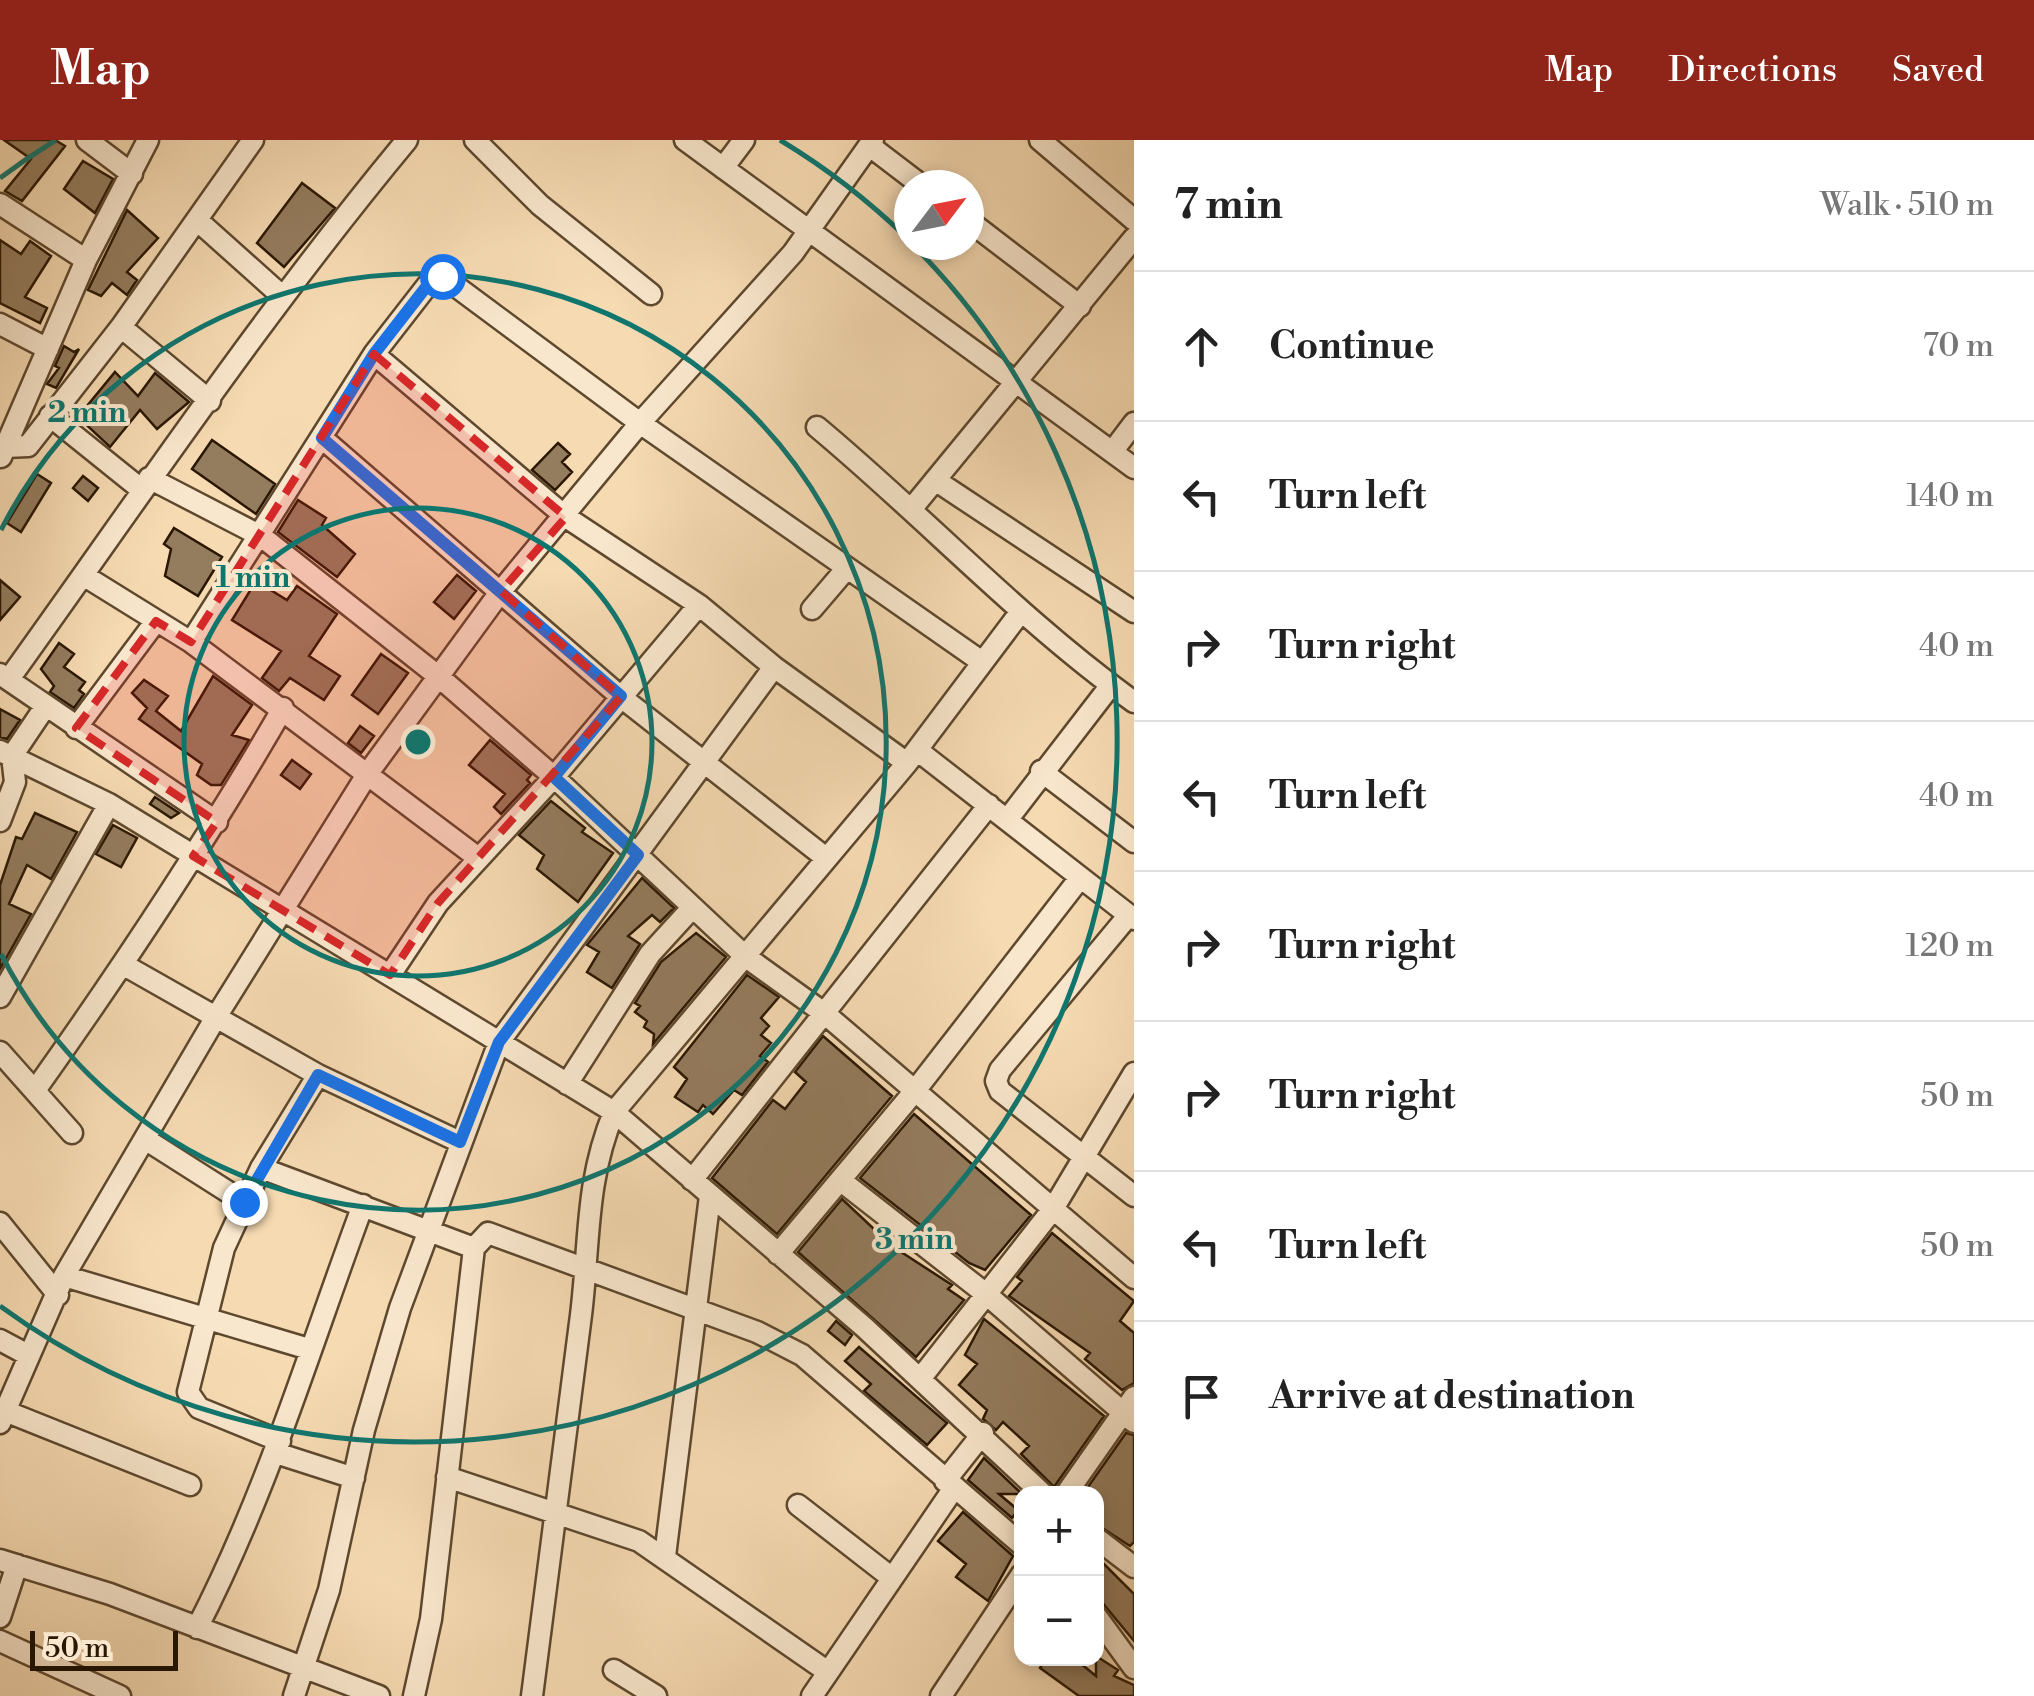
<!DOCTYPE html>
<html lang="en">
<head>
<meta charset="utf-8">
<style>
  :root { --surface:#fff; --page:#f6f6f6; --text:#222; --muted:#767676; --line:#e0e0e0; --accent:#8f2418 }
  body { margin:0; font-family:"Libre Bodoni",serif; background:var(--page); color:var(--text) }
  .controls { position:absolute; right:30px; bottom:30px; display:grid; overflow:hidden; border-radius:20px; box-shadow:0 5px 15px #0003 }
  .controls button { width:90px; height:90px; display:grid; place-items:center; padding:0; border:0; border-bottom:2px solid var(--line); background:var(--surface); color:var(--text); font:50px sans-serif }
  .compass { position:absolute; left:894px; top:30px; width:90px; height:90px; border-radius:50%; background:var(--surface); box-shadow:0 5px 15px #0003; rotate:58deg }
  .scale { position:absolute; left:30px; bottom:25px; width:148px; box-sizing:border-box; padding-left:10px; border:5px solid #2a1702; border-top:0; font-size:28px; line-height:35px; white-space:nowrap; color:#2a1702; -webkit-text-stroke:8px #f9e7cd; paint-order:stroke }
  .stop { position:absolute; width:30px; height:30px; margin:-22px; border:8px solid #1a73e8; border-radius:50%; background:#fff }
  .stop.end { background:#1a73e8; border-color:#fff; box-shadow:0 2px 10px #0008 }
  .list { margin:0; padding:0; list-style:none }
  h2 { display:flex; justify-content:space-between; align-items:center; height:130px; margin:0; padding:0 40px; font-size:42px }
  h2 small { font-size:32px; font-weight:400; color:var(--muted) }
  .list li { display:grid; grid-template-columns:65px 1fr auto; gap:30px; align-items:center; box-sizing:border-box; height:150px; padding:0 40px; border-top:2px solid var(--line) }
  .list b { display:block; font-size:38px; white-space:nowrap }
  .list em { font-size:32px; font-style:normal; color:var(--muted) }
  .icon { flex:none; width:55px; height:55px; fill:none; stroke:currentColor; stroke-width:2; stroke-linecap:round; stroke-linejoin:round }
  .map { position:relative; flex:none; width:1134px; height:1556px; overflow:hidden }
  header { display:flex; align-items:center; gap:60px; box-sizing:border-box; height:140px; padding:0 50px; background:var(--accent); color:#fff }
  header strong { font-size:48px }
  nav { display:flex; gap:55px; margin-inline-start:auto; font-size:35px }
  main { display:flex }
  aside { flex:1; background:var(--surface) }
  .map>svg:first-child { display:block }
</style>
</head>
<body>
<header>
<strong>Map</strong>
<nav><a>Map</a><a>Directions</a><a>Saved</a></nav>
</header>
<main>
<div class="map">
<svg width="1134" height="1556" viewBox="0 0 1134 1556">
  <rect width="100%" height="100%" fill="#f6dab2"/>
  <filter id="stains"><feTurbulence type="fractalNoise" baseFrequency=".002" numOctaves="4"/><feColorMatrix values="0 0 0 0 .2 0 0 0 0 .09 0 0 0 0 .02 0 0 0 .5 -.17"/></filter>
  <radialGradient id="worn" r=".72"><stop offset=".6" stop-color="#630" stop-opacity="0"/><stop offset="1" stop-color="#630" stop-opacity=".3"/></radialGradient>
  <path fill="#947c5e" stroke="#2a1702" stroke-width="2.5" d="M 4,0 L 55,0 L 65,6 L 22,61 L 5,51 L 31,19 Z
    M 83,21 L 113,39 L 95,73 L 64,49 Z
    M 302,43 L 335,68 L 284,127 L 257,103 Z
    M 127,70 L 158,98 L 127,132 L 137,140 L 127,155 L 112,143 L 101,156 L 88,150 Z
    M 0,100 L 21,114 L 30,101 L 51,116 L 25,157 L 47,168 L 40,183 L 0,163 Z
    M 64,206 L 74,212 L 79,209 L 56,248 L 47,244 L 59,228 L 55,226 Z
    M 115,232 L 138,256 L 155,233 L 189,262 L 157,289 L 140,270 L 110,307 L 78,277 Z
    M 212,300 L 275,344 L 256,374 L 192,329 Z
    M 558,303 L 570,314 L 562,322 L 572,332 L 555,350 L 532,330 Z
    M 37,334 L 51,343 L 21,392 L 7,383 Z
    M 83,336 L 98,348 L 88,361 L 73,348 Z
    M 298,360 L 326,378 L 322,385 L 355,414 L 337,437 L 278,392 Z
    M 174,388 L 222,417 L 198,456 L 165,436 L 171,409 L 164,404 Z
    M 457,435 L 476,451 L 454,479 L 434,462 Z
    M 0,440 L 20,457 L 0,480 Z
    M 256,441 L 287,460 L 297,446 L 337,474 L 309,516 L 340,536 L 324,560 L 290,538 L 279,551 L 262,538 L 281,511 L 232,480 Z
    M 59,503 L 74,514 L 64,527 L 85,542 L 79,550 L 84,554 L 74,568 L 50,552 L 54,546 L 41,529 Z
    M 381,514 L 408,533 L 378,574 L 352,555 Z
    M 213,536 L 252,565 L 232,595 L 249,600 L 221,645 L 211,645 L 197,635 L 202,624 L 139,579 L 147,568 L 132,553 L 144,540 L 168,556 L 156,571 L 181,591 Z
    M 0,569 L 20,580 L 7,599 L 0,597 Z
    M 360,586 L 374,596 L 361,613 L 348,603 Z
    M 490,600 L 531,635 L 527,640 L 530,643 L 501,674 L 494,667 L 505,654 L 469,625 Z
    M 292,620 L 311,634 L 300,649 L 281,635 Z
    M 155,657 L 179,673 L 171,678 L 150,664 Z
    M 551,661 L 585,688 L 582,692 L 613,713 L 578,762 L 537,729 L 544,715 L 519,695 Z
    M 35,673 L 77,692 L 51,739 L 27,725 L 9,764 L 31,774 L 0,829 L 0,745 L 16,697 L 22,699 Z
    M 113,685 L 137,698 L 121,727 L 96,714 Z
    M 642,738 L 674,768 L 660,782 L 652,775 L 628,796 L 640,804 L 612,848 L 587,832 L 599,812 L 587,805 Z
    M 696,793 L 726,817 L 653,904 L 654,894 L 644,887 L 647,881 L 635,872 L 640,866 L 635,863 L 661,822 Z
    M 747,835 L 779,857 L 761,878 L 769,886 L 761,895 L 771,903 L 760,916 L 768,922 L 742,955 L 734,950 L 713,974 L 703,965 L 698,972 L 675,957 L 687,939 L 674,927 Z
    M 823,896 L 892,956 L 777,1094 L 712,1038 L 773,960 L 785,969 L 806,942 L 795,932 Z
    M 914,974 L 1031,1075 L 985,1130 L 969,1123 L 860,1038 Z
    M 842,1059 L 892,1106 L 952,1145 L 948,1149 L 964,1160 L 916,1217 L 798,1112 Z
    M 1052,1093 L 1134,1161 L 1120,1181 L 1134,1193 L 1134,1243 L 1122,1250 L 1085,1219 L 1090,1213 L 1009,1156 L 1022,1141 L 1017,1137 Z
    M 984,1179 L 1104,1276 L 1054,1347 L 1021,1314 L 1029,1306 L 1003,1282 L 996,1290 L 983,1279 L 987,1270 L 959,1245 L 977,1224 L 965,1215 Z
    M 836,1181 L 852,1195 L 845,1205 L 828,1191 Z
    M 859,1207 L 947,1283 L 927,1305 L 864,1251 L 871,1244 L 845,1221 Z
    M 1126,1293 L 1134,1295 L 1134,1402 L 1130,1406 L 1096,1384 L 1096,1354 L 1083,1354 Z
    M 984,1318 L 1022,1354 L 999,1354 L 1018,1370 L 1012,1378 L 968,1340 Z
    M 963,1372 L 1013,1416 L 988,1461 L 956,1437 L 966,1424 L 938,1401 Z
    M 1096,1416 L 1134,1454 L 1134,1501 L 1096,1455 Z
    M 1096,1516 L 1118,1530 L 1114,1536 L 1134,1545 L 1134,1556 L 1079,1556 L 1040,1528 L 1046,1518 L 1074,1518 L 1096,1536 Z"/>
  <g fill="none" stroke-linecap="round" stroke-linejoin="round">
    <defs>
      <path id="minor" d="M 87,0 L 132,34
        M 475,0 L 540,65 L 651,154
        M 685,0 L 1134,328
        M 1040,0 L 1134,80
        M 870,6 L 921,45
        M 723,28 L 744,0
        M 0,64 L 86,120
        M 197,80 L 283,157
        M 969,81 L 1080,166
        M 0,184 L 48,209
        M 121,187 L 210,261
        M 374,214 L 566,377 L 699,465 L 774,527 L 907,623
        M 50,276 L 142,350
        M 817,287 C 925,377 1020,480 1134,562
        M 322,298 L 621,557 L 826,718
        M 5,307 L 28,306 L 121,187 L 253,0
        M 1112,312 L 1134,283
        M 1,317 L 86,120 L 148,0
        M 149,338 L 261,396 L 438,536 L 554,637 L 746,817 L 824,873 L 1134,1138
        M 935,340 L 1134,472
        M 913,367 L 1134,98
        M 83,435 L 191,502 L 477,717
        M 812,469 L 847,428
        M 191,502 L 374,214 L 430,142 L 442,136 L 640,283 L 982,522
        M 0,534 L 217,682
        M 9,539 C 139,358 264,172 407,0
        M 76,588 L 156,481
        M 917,610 L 1134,779
        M 0,611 L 109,664 L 614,972 L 864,1187 L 1043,1354
        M 1041,631 L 1134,702
        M 1007,680 L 1111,545
        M 0,681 L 15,642 L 12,616 L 45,567
        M 1129,775 L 1000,930 L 996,941 L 1000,951 L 1134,1056
        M 124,825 L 318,935 L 460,1002
        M 390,835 L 438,763 L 554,637 L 699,465
        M 0,857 L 109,664
        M 0,912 L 72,993
        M 567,944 L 650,814 L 692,768
        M 36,949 C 124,825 207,700 283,568
        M 145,999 L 244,1062
        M 261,1028 L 474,1108 L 488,1093 L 757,1192 L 802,1215 L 1022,1405
        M 692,1040 L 989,665
        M 840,1040 L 986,1154 L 1134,1282
        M 0,1083 L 58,1155
        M 778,1114 L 914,952 L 1080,738
        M 64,1136 L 309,1209
        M 0,1200 L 28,1215
        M 920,1239 L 1053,1069 L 1134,933
        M 0,1269 L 190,1345
        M 0,1283 L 64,1136 L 216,877 L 368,633 L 501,451 L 640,283 L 793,113 L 873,0
        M 280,1301 L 199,1268 L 188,1252 L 224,1108 L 261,1028 L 318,935
        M 276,1313 L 354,1338
        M 447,1337 L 639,1401 L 828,1532
        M 945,1341 L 983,1293
        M 1066,1354 L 1134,1257
        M 798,1365 L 892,1438
        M 1096,1398 L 1134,1427
        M 665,1416 L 710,1056
        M 0,1420 L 110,1454 L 379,1556
        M 1096,1476 L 1134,1528
        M 0,1477 L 17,1425
        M 197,1488 C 267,1353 310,1207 363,1065
        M 0,1501 L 120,1556
        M 614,1530 L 656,1556
        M 294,1556 L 329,1450 L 364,1290 L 400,1168 L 499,902 L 774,527
        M 414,1556 L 431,1479 L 474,1108
        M 532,1556 C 548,1429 565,1302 581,1175 C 590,1102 585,1042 614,972 L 907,623 L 1019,474
        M 812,1556 L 954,1348
        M 941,1556 L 1022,1434"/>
    </defs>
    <use href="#minor" stroke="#5d482e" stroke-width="25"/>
    <use href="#minor" stroke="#f9e7cd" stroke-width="20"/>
  </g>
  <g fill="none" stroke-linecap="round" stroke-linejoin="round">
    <path stroke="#1a73e8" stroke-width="12" d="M 244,1062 L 318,935 L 460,1002 L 499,902 L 638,715 L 554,637 L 621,556 L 322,298 L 374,214 L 430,142 L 442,136"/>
  </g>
  <path fill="#d62828" fill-opacity="0.2" stroke="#d62828" stroke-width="8" stroke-dasharray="20 12" stroke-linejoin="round" d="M 374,214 L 566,377 L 501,451 L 621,557 L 438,763 L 390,835 L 193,716 L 217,682 L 76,588 L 156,481 L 191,502 Z"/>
  <g fill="none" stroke="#0f766e" stroke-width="5">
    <circle cx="418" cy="602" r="234"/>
    <path d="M1 390A468 468 0 1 1 1 814"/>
    <path d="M0 38A702 702 0 0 1 56 0M780 0A702 702 0 0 1 906 97M914 106A702 702 0 0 1 0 1166"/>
  </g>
  <circle cx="418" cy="602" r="15" fill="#0f766e" stroke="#f9e7cd" stroke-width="5"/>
  <g font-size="30" text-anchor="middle" font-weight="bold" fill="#0f766e" stroke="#f9e7cd" stroke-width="8" stroke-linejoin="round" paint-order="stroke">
    <text x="87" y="282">2 min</text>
    <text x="253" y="447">1 min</text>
    <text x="914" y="1109">3 min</text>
  </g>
  <rect width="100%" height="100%" filter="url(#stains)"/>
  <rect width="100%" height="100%" fill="url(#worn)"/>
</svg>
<div class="controls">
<button>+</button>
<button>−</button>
</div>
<svg class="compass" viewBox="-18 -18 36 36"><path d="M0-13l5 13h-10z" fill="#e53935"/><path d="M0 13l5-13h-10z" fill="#767676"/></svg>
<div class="scale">50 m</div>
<div class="stop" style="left:442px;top:136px"></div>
<div class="stop end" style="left:244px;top:1062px"></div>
</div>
<aside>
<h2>7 min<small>Walk · 510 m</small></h2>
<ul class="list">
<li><svg class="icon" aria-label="ahead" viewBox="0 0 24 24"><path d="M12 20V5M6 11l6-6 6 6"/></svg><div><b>Continue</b></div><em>70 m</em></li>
<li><svg class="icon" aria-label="left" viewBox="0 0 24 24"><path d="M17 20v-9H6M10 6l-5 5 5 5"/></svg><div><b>Turn left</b></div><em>140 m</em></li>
<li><svg class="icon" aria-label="right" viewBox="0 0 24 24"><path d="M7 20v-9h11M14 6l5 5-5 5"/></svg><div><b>Turn right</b></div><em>40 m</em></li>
<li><svg class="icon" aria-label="left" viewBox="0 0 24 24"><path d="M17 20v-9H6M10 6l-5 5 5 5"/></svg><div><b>Turn left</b></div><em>40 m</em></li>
<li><svg class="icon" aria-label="right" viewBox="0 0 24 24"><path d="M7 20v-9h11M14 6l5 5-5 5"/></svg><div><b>Turn right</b></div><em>120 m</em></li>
<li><svg class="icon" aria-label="right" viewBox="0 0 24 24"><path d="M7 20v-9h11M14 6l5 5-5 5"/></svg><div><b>Turn right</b></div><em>50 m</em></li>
<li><svg class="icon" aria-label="left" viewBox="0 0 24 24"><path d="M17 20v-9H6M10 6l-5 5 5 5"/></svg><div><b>Turn left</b></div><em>50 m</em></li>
<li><svg class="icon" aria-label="arrive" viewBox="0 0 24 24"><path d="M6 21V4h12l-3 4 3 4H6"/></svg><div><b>Arrive at destination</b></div></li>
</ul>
</aside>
</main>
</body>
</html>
